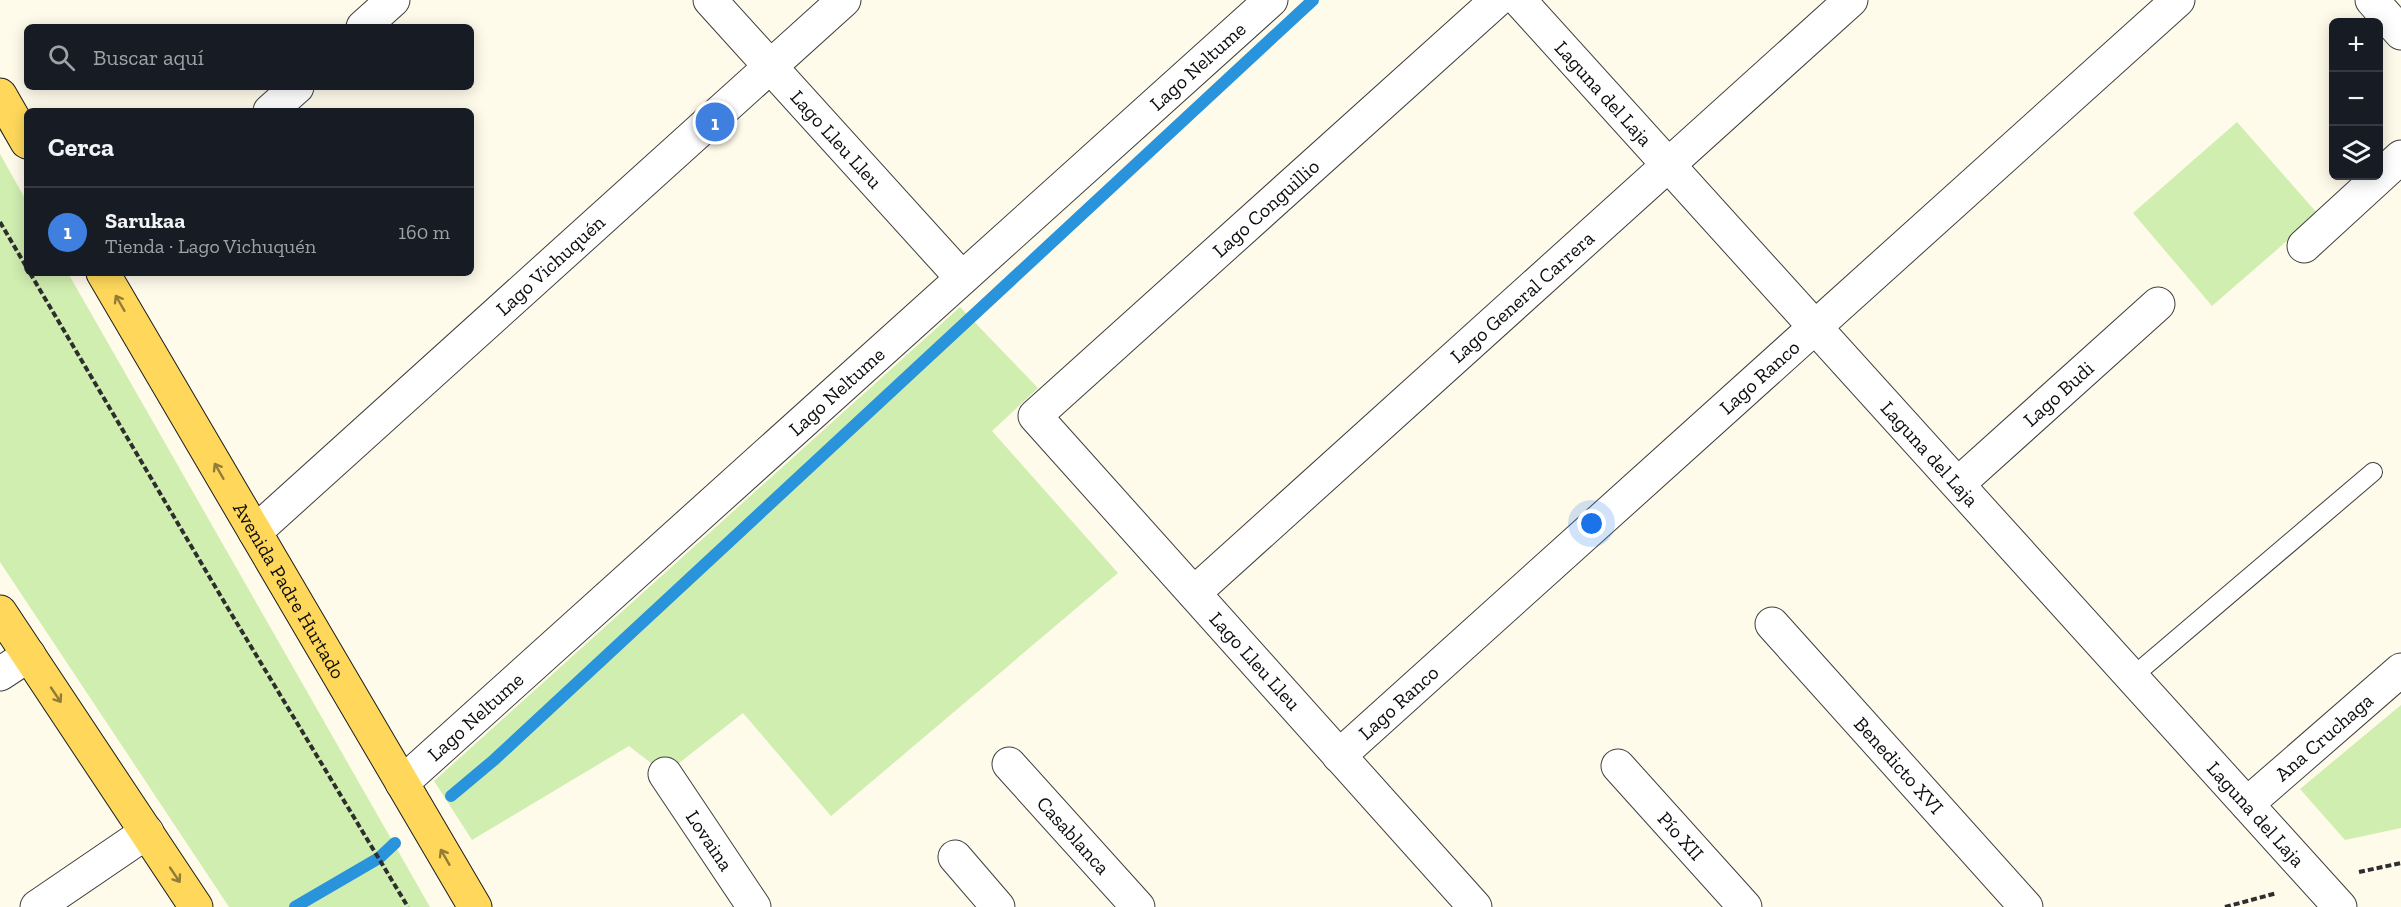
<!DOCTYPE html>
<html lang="es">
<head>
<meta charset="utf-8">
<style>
  :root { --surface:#171b24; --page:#20242c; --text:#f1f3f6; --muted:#9ea1a6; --line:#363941; --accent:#df9095 }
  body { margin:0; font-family:"Zilla Slab",serif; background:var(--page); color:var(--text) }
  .controls { position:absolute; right:18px; top:18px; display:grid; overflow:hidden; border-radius:9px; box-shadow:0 3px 15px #0003 }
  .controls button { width:54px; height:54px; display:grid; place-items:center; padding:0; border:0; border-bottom:2px solid var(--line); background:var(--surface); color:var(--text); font:30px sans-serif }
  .you { position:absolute; left:1592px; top:524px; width:21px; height:21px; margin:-15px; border:4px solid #fff; border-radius:50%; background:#1a73e8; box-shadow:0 0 0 9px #1a73e833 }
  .badge { display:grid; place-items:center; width:39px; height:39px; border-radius:50%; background:var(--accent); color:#fff; font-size:20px; font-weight:700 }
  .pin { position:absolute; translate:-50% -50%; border:3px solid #fff; box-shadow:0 2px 6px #0006 }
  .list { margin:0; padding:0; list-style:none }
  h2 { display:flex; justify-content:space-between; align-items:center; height:78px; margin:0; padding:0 24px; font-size:26px }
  h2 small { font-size:20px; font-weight:400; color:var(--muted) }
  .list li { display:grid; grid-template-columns:39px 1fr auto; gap:18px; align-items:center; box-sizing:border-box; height:90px; padding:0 24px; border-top:2px solid var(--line) }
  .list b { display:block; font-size:22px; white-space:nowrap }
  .list p { margin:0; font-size:20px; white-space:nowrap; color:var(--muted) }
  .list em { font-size:20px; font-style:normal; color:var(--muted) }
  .icon { flex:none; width:33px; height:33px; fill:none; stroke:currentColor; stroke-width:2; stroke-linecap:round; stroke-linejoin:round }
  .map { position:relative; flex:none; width:2401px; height:907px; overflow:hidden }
  .search { position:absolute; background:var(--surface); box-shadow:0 3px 15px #0003; left:24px; top:24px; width:450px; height:66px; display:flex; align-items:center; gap:15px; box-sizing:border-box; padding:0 21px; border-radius:9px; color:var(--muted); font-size:22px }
  .panel { position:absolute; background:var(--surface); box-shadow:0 3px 15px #0003; left:24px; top:108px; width:450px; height:168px; border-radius:9px }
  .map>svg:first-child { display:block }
</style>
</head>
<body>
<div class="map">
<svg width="2401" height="907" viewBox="0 0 2401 907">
  <rect width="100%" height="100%" fill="#fffbeb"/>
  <path fill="#d0eeb0" d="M 2237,122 L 2318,214 L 2212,306 L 2133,213 Z
    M 0,154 L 27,202 L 27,273 L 68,273 L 430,907 L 229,907 L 0,562 Z
    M 960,307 L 1038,388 L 992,431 L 1118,573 L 831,816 L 743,713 L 665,774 L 629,746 L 472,840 L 434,781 Z
    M 2401,705 L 2401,828 L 2345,840 L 2300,789 Z"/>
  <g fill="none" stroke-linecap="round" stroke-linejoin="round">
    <path stroke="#2993db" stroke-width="12" d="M 451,796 L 494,760 L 1313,0
      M 295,907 L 379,858 L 395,843"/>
    <defs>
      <path id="service" d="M 2132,677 L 2373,472"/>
      <g id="minor">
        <path id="s1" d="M 710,0 L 962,278"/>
        <path d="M 2372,0 L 2401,33"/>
        <path d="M 363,27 L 393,0"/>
        <path d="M 270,111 L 297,87"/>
        <path d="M 2304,246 L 2401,157"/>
        <path id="s2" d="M 1958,484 L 2158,304"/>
        <path id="s3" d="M 255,532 L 844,0"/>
        <path id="s4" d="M 1194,593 L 1851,0"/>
        <path id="s5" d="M 1772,624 L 2026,907"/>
        <path d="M 0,674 L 29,655"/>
        <path id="s6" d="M 1339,756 L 2178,0"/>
        <path id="s7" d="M 1009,764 L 1138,907"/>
        <path id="s8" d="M 1618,766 L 1745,907"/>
        <path id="s9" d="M 665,774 L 754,907"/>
        <path id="s10" d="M 402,783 L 1271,0"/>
        <path id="s11" d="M 2247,804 L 2401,670"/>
        <path d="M 955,857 L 998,907"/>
        <path d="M 37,907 L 147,832"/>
        <path id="s12" d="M 1475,907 L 1035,416 L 1497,0"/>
      </g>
      <g id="tertiary">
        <path id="s13" d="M 1519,0 L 2340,907"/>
      </g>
      <g id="primary">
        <path d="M 0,95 L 27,142"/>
        <path id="s14" d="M 103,273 L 475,907"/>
        <path d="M 0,612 L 196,907"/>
      </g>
    </defs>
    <use href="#service" stroke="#3f3f3f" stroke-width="20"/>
    <use href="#minor" stroke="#3f3f3f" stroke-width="35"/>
    <use href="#tertiary" stroke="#3f3f3f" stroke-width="35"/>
    <use href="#primary" stroke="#1d1d1d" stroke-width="35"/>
    <path stroke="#2e2e2e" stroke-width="4" stroke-dasharray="6 3" stroke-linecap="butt" d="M 0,222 L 27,268
      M 30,273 L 229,610 L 408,907
      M 2359,872 L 2401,863
      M 2225,907 L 2277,893"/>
    <use href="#service" stroke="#fff" stroke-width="18"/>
    <use href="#minor" stroke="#fff" stroke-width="33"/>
    <use href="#tertiary" stroke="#fff" stroke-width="33"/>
    <use href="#primary" stroke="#ffd85b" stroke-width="33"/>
  </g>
  <defs><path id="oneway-shaft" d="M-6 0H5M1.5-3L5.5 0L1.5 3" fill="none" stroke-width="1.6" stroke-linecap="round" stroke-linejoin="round" transform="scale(1.5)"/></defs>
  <g stroke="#927c37">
    <use href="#oneway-shaft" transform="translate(120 303) rotate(-120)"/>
    <use href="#oneway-shaft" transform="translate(219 471) rotate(-120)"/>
    <use href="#oneway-shaft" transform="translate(56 695) rotate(56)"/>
    <use href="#oneway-shaft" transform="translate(445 857) rotate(-120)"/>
    <use href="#oneway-shaft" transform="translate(175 875) rotate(56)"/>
  </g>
  <g text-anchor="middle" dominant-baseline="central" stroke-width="6" stroke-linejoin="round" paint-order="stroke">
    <g font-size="20" fill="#0c0c0c" stroke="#fff">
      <text stroke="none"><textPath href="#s10" startOffset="1071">Lago Neltume</textPath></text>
      <text stroke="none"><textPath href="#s13" startOffset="126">Laguna del Laja</textPath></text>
      <text stroke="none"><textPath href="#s1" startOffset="188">Lago Lleu Lleu</textPath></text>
      <text stroke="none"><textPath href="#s12" startOffset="970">Lago Conguillio</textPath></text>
      <text stroke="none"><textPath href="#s3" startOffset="398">Lago Vichuquén</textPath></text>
      <text stroke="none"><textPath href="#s4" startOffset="442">Lago General Carrera</textPath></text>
      <text stroke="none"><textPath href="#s6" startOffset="566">Lago Ranco</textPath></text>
      <text stroke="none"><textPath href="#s10" startOffset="585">Lago Neltume</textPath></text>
      <text stroke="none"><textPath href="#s2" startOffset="135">Lago Budi</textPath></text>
      <text stroke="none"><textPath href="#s13" startOffset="612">Laguna del Laja</textPath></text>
      <text stroke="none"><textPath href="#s14" startOffset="368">Avenida Padre Hurtado</textPath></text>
      <text transform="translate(1255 661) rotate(48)">Lago Lleu Lleu</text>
      <text stroke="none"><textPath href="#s6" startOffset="80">Lago Ranco</textPath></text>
      <text stroke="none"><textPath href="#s10" startOffset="99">Lago Neltume</textPath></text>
      <text stroke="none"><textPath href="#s11" startOffset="102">Ana Cruchaga</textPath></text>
      <text stroke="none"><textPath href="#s5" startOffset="190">Benedicto XVI</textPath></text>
      <text stroke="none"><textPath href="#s13" startOffset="1098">Laguna del Laja</textPath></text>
      <text stroke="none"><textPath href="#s7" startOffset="96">Casablanca</textPath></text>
      <text stroke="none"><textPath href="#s8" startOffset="94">Pío XII</textPath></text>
      <text stroke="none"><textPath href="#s9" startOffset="80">Lovaina</textPath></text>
    </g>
  </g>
</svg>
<div class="controls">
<button>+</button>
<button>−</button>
<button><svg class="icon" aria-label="layers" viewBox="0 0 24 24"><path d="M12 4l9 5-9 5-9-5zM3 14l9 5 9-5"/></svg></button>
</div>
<div class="you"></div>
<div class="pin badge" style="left:715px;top:122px;background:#3f7fe0">1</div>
<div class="search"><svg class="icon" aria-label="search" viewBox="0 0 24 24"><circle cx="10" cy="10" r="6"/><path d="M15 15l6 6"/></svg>Buscar aquí</div>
<section class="panel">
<h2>Cerca<small></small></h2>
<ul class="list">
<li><span class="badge" style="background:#3f7fe0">1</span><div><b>Sarukaa</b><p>Tienda · Lago Vichuquén</p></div><em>160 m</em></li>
</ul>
</section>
</div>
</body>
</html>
